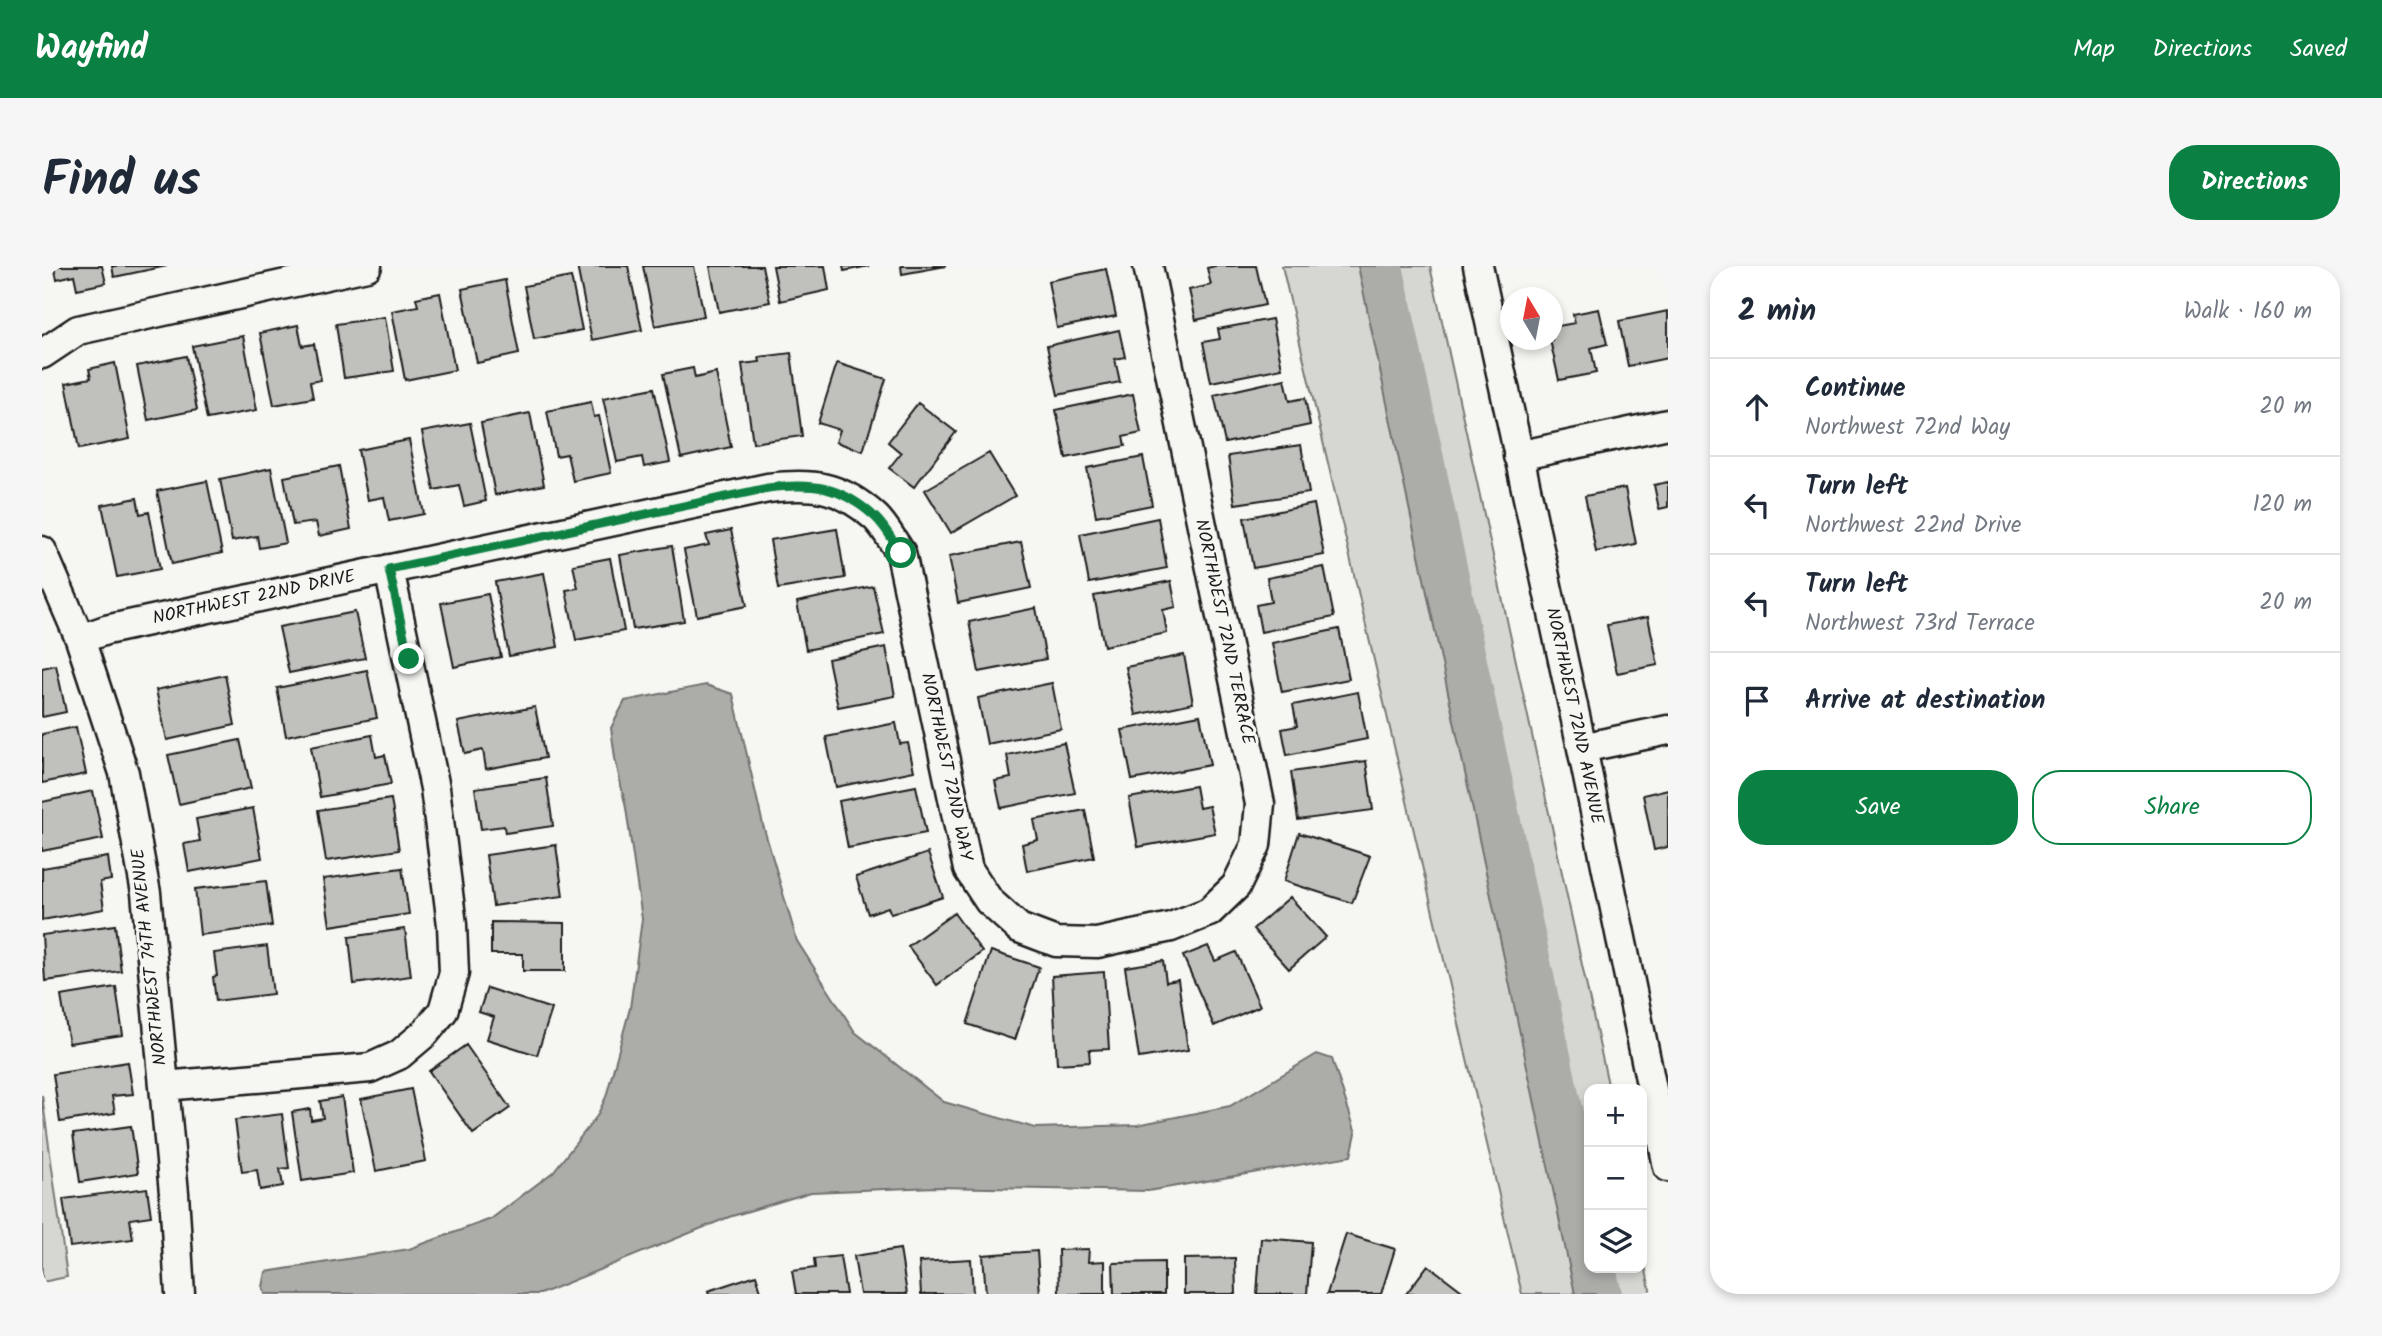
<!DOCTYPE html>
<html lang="en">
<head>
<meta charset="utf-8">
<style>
  :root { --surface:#fff; --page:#f6f6f7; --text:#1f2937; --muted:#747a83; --line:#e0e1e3; --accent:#0b8043 }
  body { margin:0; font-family:Kalam,sans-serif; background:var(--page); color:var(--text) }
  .controls { position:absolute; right:21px; bottom:21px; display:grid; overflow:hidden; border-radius:14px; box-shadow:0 4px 10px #0003 }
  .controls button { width:63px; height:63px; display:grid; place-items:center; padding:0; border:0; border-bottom:2px solid var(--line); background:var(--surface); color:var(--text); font:35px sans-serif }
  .compass { position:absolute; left:1458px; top:21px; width:63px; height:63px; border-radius:50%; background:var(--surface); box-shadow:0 4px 10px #0003; rotate:350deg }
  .stop { position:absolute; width:21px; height:21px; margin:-16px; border:5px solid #0b8043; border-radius:50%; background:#fff }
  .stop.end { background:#0b8043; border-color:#fff; box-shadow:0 2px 7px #0008 }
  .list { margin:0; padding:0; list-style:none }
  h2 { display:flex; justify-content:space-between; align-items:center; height:91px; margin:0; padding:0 28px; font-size:30px }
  h2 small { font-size:23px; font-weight:400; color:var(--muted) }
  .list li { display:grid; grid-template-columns:46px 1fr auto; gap:21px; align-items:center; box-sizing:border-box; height:98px; padding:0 28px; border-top:2px solid var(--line) }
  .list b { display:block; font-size:26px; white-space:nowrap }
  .list p { margin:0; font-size:23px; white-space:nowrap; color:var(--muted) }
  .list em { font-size:23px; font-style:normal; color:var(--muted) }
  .actions { display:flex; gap:14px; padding:21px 28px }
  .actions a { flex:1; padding:16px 0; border:2px solid var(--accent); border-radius:28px; text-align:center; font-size:24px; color:var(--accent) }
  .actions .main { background:var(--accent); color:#fff }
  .icon { flex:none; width:38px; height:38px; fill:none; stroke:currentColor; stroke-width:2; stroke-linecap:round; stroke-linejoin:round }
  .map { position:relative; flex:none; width:1626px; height:1028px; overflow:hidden; border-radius:28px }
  header { display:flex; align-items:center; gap:42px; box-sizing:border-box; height:98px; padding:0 35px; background:var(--accent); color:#fff }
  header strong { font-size:33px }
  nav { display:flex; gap:38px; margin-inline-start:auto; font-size:24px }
  .intro { display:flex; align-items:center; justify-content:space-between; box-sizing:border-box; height:168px; padding:0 42px }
  h1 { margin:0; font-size:49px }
  .button { padding:18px 32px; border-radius:28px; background:var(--accent); color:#fff; font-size:24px; font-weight:700 }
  main { display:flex; gap:42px; padding:0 42px }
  aside { flex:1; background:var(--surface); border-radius:28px; box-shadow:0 4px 10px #0003 }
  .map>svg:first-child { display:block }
</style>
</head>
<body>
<header>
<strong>Wayfind</strong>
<nav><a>Map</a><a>Directions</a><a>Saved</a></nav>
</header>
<div class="intro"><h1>Find us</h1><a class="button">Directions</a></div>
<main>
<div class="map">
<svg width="1626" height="1028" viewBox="0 0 1626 1028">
  <rect width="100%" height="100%" fill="#f6f6f2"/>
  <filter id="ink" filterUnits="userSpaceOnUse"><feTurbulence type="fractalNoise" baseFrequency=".0143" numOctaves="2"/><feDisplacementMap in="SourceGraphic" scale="14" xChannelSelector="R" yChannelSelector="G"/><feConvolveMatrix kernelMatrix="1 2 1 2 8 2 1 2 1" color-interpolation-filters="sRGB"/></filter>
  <g filter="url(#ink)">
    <path fill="#d6d6d2" stroke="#797977" stroke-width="2" d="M 1240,0 L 1388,0 L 1567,823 L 1547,823 L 1547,1002 L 1600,1002 L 1600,986 L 1609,1028 L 1480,1028 Z
      M 0,829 L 25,1011 L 0,1016 Z"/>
    <path fill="#acaca9" stroke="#727271" stroke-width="2" d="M 1316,0 L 1348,0 L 1547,936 L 1547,1002 L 1561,1002 L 1567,1028 L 1533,1028 Z
      M 664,419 L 691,428 L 721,559 L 755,675 L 813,766 L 902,836 L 993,862 L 1095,859 L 1188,840 L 1275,788 L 1290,793 L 1314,867 L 1309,890 L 1106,925 L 894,921 L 769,926 L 687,951 L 498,1028 L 223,1028 L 221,1021 L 224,1006 L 367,983 L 449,953 L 511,906 L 555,850 L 564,831 L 588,742 L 600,653 L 584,542 L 573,492 L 569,462 L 583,435 Z"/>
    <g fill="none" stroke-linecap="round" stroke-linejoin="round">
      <path stroke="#acaca9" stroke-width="26" d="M 1348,0 L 1547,936
        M 1561,1002 L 1567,1028"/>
    </g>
    <path fill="#c0c0bd" stroke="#1c1c1c" stroke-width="2" d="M 12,0 L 60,0 L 64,17 L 35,23 L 32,9 L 15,13 Z
      M 70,0 L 125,0 L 72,11 Z
      M 535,0 L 586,0 L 600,64 L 550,74 Z
      M 601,0 L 652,0 L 662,50 L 613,60 Z
      M 668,0 L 720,0 L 728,36 L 677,46 Z
      M 731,0 L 783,0 L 787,24 L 738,35 Z
      M 801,0 L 827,0 L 802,5 Z
      M 859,0 L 904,0 L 860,8 Z
      M 1173,0 L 1214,0 L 1223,39 L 1154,54 L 1147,24 L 1169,19 L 1165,2 Z
      M 1064,3 L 1074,50 L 1015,62 L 1006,15 Z
      M 529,11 L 540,64 L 492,73 L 482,20 Z
      M 463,14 L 477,88 L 435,97 L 420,23 Z
      M 398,27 L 413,104 L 363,114 L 350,45 L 376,40 L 374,32 Z
      M 1557,43 L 1565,78 L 1549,82 L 1554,107 L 1517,114 L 1508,74 L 1510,74 L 1510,61 L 1533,57 L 1531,48 Z
      M 1626,45 L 1626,92 L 1586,100 L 1577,55 Z
      M 343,51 L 352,105 L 302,112 L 294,58 Z
      M 1230,53 L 1240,102 L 1169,116 L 1161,76 L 1178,73 L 1176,63 Z
      M 256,59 L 260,80 L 272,78 L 279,114 L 268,116 L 271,132 L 232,139 L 218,67 Z
      M 1077,64 L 1083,91 L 1073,93 L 1078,116 L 1016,129 L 1005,80 Z
      M 201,70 L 215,144 L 165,153 L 150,80 Z
      M 749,87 L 760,170 L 711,177 L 700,98 L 718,96 L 717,91 Z
      M 144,90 L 155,144 L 106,154 L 95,100 Z
      M 73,97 L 88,173 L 37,183 L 24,117 L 49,112 L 47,103 Z
      M 795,97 L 844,113 L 821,185 L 794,176 L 798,164 L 776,157 Z
      M 651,102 L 653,112 L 674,107 L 689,181 L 639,192 L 621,108 Z
      M 1243,113 L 1248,135 L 1263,132 L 1268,159 L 1183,177 L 1172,129 Z
      M 612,122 L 628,196 L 602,201 L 600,191 L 575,196 L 561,132 Z
      M 1091,128 L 1099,167 L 1081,171 L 1083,180 L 1024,192 L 1014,144 Z
      M 549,136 L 552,151 L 557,150 L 569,207 L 531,215 L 525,188 L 514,190 L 505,145 Z
      M 876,137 L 914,166 L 872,221 L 847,202 L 859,187 L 846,176 Z
      M 488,147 L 502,219 L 453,229 L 439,157 Z
      M 428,157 L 444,235 L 422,240 L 417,219 L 392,224 L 380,166 Z
      M 367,174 L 382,248 L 347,255 L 342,231 L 326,234 L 316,184 Z
      M 1259,179 L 1267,227 L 1193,238 L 1186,190 Z
      M 947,187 L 973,230 L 909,267 L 883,224 Z
      M 1101,191 L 1110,239 L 1054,250 L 1045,202 Z
      M 297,200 L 309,263 L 277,270 L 274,256 L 251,259 L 242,211 Z
      M 229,202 L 244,277 L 217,282 L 215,270 L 190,275 L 178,213 Z
      M 165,215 L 180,287 L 130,298 L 115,225 Z
      M 1626,216 L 1626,241 L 1617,243 L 1612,219 Z
      M 1583,222 L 1594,278 L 1554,286 L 1543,230 Z
      M 95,232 L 98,248 L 107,246 L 118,303 L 75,311 L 60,239 Z
      M 1272,238 L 1282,289 L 1211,302 L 1202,252 Z
      M 1116,252 L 1125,302 L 1047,317 L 1038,268 Z
      M 795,263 L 803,312 L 736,323 L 728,274 Z
      M 689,264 L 705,340 L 655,350 L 642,284 L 667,279 L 664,269 Z
      M 979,276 L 989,322 L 916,337 L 907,290 Z
      M 630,280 L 642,355 L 591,363 L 578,289 Z
      M 568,292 L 582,365 L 534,374 L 524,324 L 536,322 L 531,299 Z
      M 1282,301 L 1292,351 L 1219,366 L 1214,339 L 1229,336 L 1225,312 Z
      M 502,307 L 516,381 L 467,390 L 453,316 Z
      M 1129,315 L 1134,341 L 1121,344 L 1125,367 L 1062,380 L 1052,330 Z
      M 831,320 L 842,368 L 764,384 L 755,336 Z
      M 446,328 L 459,391 L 412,401 L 399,337 Z
      M 994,342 L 1004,393 L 937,406 L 927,356 Z
      M 313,346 L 323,392 L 247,407 L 237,361 Z
      M 1606,351 L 1616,399 L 1575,407 L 1565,359 Z
      M 1297,363 L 1307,413 L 1240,426 L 1230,377 Z
      M 844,381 L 853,430 L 796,441 L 786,393 Z
      M 1142,389 L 1151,437 L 1094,449 L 1084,401 Z
      M 14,399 L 24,446 L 0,451 L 0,402 Z
      M 325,404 L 335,452 L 244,470 L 235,422 Z
      M 183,409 L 193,459 L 125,474 L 114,424 Z
      M 1010,417 L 1019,463 L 945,478 L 936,432 Z
      M 1316,426 L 1325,473 L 1245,489 L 1240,463 L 1255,460 L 1251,439 Z
      M 493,441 L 503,492 L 444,503 L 441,484 L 423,488 L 416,456 Z
      M 1158,449 L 1168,499 L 1090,514 L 1080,464 Z
      M 854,457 L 858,478 L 866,477 L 872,505 L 794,521 L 784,471 Z
      M 34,461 L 44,508 L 0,517 L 0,468 Z
      M 330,469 L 334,491 L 343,489 L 349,518 L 278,531 L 269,481 Z
      M 198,474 L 209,522 L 137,538 L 126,489 Z
      M 1022,477 L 1033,527 L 959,542 L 953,515 L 969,512 L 965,489 Z
      M 1324,495 L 1331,544 L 1256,554 L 1249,506 Z
      M 504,512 L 511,560 L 463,567 L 462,560 L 439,563 L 433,522 Z
      M 874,520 L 884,567 L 806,582 L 797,535 Z
      M 1153,520 L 1157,542 L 1167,540 L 1173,567 L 1096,581 L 1087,532 Z
      M 1626,523 L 1626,581 L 1612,584 L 1601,529 Z
      M 51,525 L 61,573 L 0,585 L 0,536 Z
      M 349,533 L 357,584 L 284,595 L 276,544 Z
      M 211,542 L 220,592 L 147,606 L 142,578 L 158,575 L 154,553 Z
      M 1043,544 L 1052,591 L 985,605 L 980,578 L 996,574 L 992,554 Z
      M 1257,567 L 1328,590 L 1310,637 L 1242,615 Z
      M 514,579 L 521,630 L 451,640 L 444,589 Z
      M 886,587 L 901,631 L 849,648 L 846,641 L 826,648 L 814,611 Z
      M 66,591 L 69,614 L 58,616 L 62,643 L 0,654 L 0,602 Z
      M 360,602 L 367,648 L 288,660 L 281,613 Z
      M 224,615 L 230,660 L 158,669 L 153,623 Z
      M 1248,631 L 1284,671 L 1247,703 L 1211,663 Z
      M 912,647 L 940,686 L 895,719 L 866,680 Z
      M 449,656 L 523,657 L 523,705 L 481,705 L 481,688 L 449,688 Z
      M 73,659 L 79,705 L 3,715 L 0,669 Z
      M 363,663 L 369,710 L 312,718 L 307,671 Z
      M 225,680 L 231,728 L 174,735 L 171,711 L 175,710 L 172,687 Z
      M 1166,680 L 1173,695 L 1194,686 L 1218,740 L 1172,760 L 1141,690 Z
      M 949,685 L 997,701 L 973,774 L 925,758 Z
      M 1121,695 L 1124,716 L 1136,714 L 1146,784 L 1097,792 L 1083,701 Z
      M 1062,706 L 1067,783 L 1047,784 L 1048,796 L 1015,798 L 1010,710 Z
      M 74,721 L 81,769 L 27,777 L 19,730 Z
      M 445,722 L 510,743 L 495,789 L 445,773 L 452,751 L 437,746 Z
      M 424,779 L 468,842 L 431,868 L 387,805 Z
      M 86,796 L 91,828 L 70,830 L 73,847 L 18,856 L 11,808 Z
      M 369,823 L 384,895 L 334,905 L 319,833 Z
      M 300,831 L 311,907 L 260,915 L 250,846 L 268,843 L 269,854 L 281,852 L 278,835 Z
      M 240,848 L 247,902 L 238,903 L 241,920 L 218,924 L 215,904 L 200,906 L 193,854 Z
      M 89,860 L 96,907 L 38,916 L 31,868 Z
      M 105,922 L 109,950 L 88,953 L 91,973 L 28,981 L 21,933 Z
      M 1304,968 L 1353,983 L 1339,1028 L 1285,1028 Z
      M 1219,972 L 1269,976 L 1265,1028 L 1215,1028 Z
      M 858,983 L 865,1028 L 818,1028 L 812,990 Z
      M 1047,983 L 1046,996 L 1063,995 L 1063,1028 L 1017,1028 L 1016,984 Z
      M 995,985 L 998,1028 L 944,1028 L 941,989 Z
      M 798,990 L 804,1028 L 754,1028 L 750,1005 L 773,1002 L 772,993 Z
      M 1193,992 L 1194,1028 L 1142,1028 L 1142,993 Z
      M 929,993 L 931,1028 L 879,1028 L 877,996 Z
      M 1122,996 L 1122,1028 L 1072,1028 L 1071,997 Z
      M 1386,999 L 1424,1028 L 1364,1028 Z
      M 714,1009 L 720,1028 L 667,1028 L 666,1025 Z"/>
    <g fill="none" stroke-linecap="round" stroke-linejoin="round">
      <defs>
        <path id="minor" d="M 1436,0 L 1540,482 L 1626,901
          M 0,88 L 36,64 L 325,0
          M 1476,190 L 1626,158
          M 0,285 L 38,373 L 82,507 L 104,627 L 132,927 L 138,1028
          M 38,373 L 64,364 L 726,222 C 770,217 798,219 833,251 C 843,260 851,276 859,287 L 926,603 L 947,635 L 977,662 L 1014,676 L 1055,677 L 1129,661 L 1167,646 L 1194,620 L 1214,579 L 1218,538 L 1106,0
          M 1540,482 L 1626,464
          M 122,820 L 328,802 L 357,789 L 383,767 L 401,745 L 412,707 L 410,659 L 393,522 L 347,303"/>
      </defs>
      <use href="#minor" stroke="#1c1c1c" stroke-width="33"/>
      <use href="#minor" stroke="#f6f6f2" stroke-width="28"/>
    </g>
  </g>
  <g fill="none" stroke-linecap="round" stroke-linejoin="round" filter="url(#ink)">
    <path stroke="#0b8043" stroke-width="9" d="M 367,393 L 347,303 L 726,222 C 770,217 798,219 833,251 C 843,260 851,275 859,287"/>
  </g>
  <g text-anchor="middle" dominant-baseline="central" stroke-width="6" stroke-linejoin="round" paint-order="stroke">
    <g font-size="18" fill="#1c1c1c" stroke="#f6f6f2">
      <text transform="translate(212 332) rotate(-12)">NORTHWEST 22ND DRIVE</text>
      <text transform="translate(1182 366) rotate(78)">NORTHWEST 72ND TERRACE</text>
      <text transform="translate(1532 450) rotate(78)">NORTHWEST 72ND AVENUE</text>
      <text transform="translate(904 501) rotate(78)">NORTHWEST 72ND WAY</text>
      <text transform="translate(108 691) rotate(-96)">NORTHWEST 74TH AVENUE</text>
    </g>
  </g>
</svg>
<div class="controls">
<button>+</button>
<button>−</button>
<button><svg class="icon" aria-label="layers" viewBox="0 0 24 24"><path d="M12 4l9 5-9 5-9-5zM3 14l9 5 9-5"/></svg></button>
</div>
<svg class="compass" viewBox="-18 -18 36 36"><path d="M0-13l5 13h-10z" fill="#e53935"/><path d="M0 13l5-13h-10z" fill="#747a83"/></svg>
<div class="stop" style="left:859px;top:287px"></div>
<div class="stop end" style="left:367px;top:393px"></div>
</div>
<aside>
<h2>2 min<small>Walk · 160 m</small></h2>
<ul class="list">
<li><svg class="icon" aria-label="ahead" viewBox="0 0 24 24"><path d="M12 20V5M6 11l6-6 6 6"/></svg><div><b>Continue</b><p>Northwest 72nd Way</p></div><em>20 m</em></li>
<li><svg class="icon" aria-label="left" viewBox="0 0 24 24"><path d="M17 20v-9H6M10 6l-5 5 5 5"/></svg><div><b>Turn left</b><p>Northwest 22nd Drive</p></div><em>120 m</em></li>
<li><svg class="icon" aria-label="left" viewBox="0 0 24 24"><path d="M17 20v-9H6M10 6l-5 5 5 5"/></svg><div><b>Turn left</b><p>Northwest 73rd Terrace</p></div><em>20 m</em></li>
<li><svg class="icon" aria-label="arrive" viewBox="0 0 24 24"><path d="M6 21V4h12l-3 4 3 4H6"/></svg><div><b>Arrive at destination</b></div></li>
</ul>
<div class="actions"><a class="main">Save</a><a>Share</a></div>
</aside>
</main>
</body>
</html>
